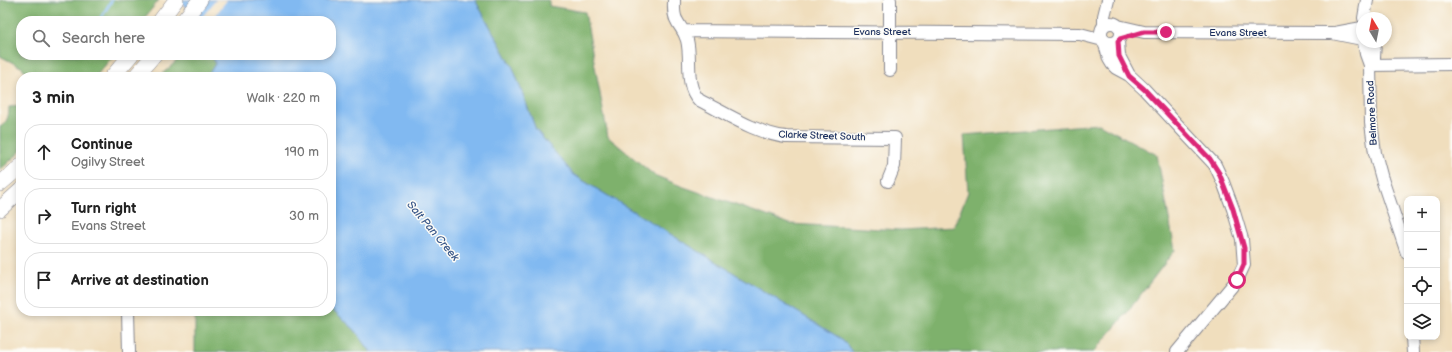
<!DOCTYPE html>
<html lang="en">
<head>
<meta charset="utf-8">
<style>
  :root { --surface:#fff; --page:#f2f2f2; --text:#222; --muted:#767676; --line:#e0e0e0 }
  body { margin:0; font-family:"Balsamiq Sans",sans-serif; background:var(--page); color:var(--text) }
  .controls { position:absolute; right:12px; bottom:12px; display:grid; overflow:hidden; border-radius:8px; box-shadow:0 2px 6px #0003 }
  .controls button { width:36px; height:36px; display:grid; place-items:center; padding:0; border:0; border-bottom:1px solid var(--line); background:var(--surface); color:var(--text); font:20px sans-serif }
  .compass { position:absolute; left:1356px; top:12px; width:36px; height:36px; border-radius:50%; background:var(--surface); box-shadow:0 2px 6px #0003; rotate:350deg }
  .stop { position:absolute; width:12px; height:12px; margin:-9px; border:3px solid #db2777; border-radius:50%; background:#fff }
  .stop.end { background:#db2777; border-color:#fff; box-shadow:0 1px 4px #0008 }
  .list { margin:0; padding:0; list-style:none }
  h2 { display:flex; justify-content:space-between; align-items:center; height:52px; margin:0; padding:0 16px; font-size:17px }
  h2 small { font-size:13px; font-weight:400; color:var(--muted) }
  .list li { display:grid; grid-template-columns:26px 1fr auto; gap:12px; align-items:center; box-sizing:border-box; height:56px; margin:0 8px 8px; padding:0 8px; border:1px solid var(--line); border-radius:16px }
  .list b { display:block; font-size:15px; white-space:nowrap }
  .list p { margin:0; font-size:13px; white-space:nowrap; color:var(--muted) }
  .list em { font-size:13px; font-style:normal; color:var(--muted) }
  .icon { flex:none; width:22px; height:22px; fill:none; stroke:currentColor; stroke-width:2; stroke-linecap:round; stroke-linejoin:round }
  .map { position:relative; flex:none; width:1452px; height:352px; overflow:hidden }
  .search { position:absolute; background:var(--surface); box-shadow:0 2px 6px #0003; left:16px; top:16px; width:320px; height:44px; display:flex; align-items:center; gap:10px; box-sizing:border-box; padding:0 14px; border-radius:16px; color:var(--muted); font-size:15px }
  .panel { position:absolute; background:var(--surface); box-shadow:0 2px 6px #0003; left:16px; top:72px; width:320px; height:244px; border-radius:16px }
  .map>svg:first-child { display:block }
</style>
</head>
<body>
<div class="map">
<svg width="1452" height="352" viewBox="0 0 1452 352">
  <rect width="100%" height="100%" fill="#fdfcf7"/>
  <filter id="ink" filterUnits="userSpaceOnUse"><feTurbulence type="fractalNoise" baseFrequency=".025" numOctaves="2"/><feDisplacementMap in="SourceGraphic" scale="8" xChannelSelector="R" yChannelSelector="G"/><feConvolveMatrix kernelMatrix="1 2 1 2 8 2 1 2 1" color-interpolation-filters="sRGB"/></filter>
  <filter id="wash" filterUnits="userSpaceOnUse"><feTurbulence type="fractalNoise" baseFrequency=".012" numOctaves="4" result="noise"/><feDisplacementMap in="SourceGraphic" scale="16" xChannelSelector="R" yChannelSelector="G"/><feGaussianBlur stdDeviation="0.9" result="paint"/><feColorMatrix in="noise" values="0 0 0 0 0 0 0 0 0 0 0 0 0 0 0 0 0 1.4 0 .05"/><feComposite in="paint" operator="in"/></filter>
  <g filter="url(#wash)">
    <rect width="100%" height="100%" fill="#f0debd"/>
    <path fill="#7eb16c" stroke="#4c7065" d="M 0,0 L 159,0 L 142,21 L 21,21 L 21,55 L 114,55 L 95,77 L 32,77 L 21,67 L 0,56 Z
      M 475,0 L 549,0 L 549,6 L 585,12 L 608,137 L 654,175 L 681,186 L 790,224 L 901,230 L 954,227 L 968,192 L 964,135 L 1099,124 L 1157,155 L 1175,250 L 1125,315 L 1094,352 L 852,352 L 843,340 L 574,175 L 536,130 L 513,68 Z
      M 183,55 L 213,55 L 215,64 L 207,77 L 159,77 Z
      M 21,106 L 21,151 L 0,170 L 0,127 C 7,123 9,116 9,107 Z
      M 331,308 L 355,330 L 371,352 L 195,352 L 195,311 L 331,311 Z"/>
    <path fill="#81b9f1" stroke="#4e74a8" d="M 176,0 L 475,0 L 513,68 L 536,130 L 574,175 L 843,340 L 852,352 L 371,352 L 355,330 L 331,308 L 331,77 L 207,77 L 215,64 L 213,55 L 331,55 L 331,21 L 201,21 L 185,6 Z"/>
    <path fill="#f0debd" d="M 216,0 L 227,0 L 211,21 L 199,21 Z"/>
    <g fill="none" stroke-linecap="round" stroke-linejoin="round">
      <path stroke="#81b9f1" stroke-width="3" d="M 99,21 L 112,0"/>
    </g>
  </g>
  <g filter="url(#ink)">
    <g fill="none" stroke-linecap="round" stroke-linejoin="round">
      <defs>
        <path id="minor" d="M 674,0 C 674,7 673,15 677,21 C 681,29 684,30 687,40 C 692,59 684,85 699,100 C 727,114 755,133 786,137 L 895,138 L 894,166 L 888,181
          M 1364,18 L 1367,0
          M1101 33a10 10 0 1 1 20 0a10 10 0 1 1-20 0Z
          M 1104,26 L 1104,16 L 1108,0
          M 1118,26 L 1144,32 L 1332,33 L 1362,39
          M 684,31 L 1080,34 L 1103,40
          M 1335,33 L 1362,28
          M 1104,41 L 1109,59 L 1112,64 L 1116,68 L 1129,75 L 1144,89 L 1215,165 L 1223,182 L 1233,209 L 1242,239 L 1244,265 L 1237,280 L 1177,352
          M 1118,41 L 1119,56 L 1129,75
          M 1364,42 L 1366,54 L 1370,65 L 1371,123 L 1375,153 L 1382,179 L 1407,253
          M 1370,65 L 1452,64
          M 1370,65 L 1374,58 L 1375,42
          M 890,70 L 890,0
          M 128,311 L 129,352
          M 1412,337 L 1413,352"/>
        <path id="major" d="M 160,21 L 176,0
          M 183,21 L 200,0
          M 112,77 L 131,55
          M 135,77 L 154,55
          M 0,184 L 21,166
          M 0,209 L 21,190"/>
      </defs>
      <use href="#minor" stroke="#86868e" stroke-width="14"/>
      <use href="#major" stroke="#86868e" stroke-width="16"/>
      <use href="#minor" stroke="#fff" stroke-width="12"/>
      <use href="#major" stroke="#fff" stroke-width="15"/>
    </g>
  </g>
  <g fill="none" stroke-linecap="round" stroke-linejoin="round" filter="url(#ink)">
    <path stroke="#db2777" stroke-width="5" d="M 1166,32 L 1144,32 L 1120,39 L 1118,41 L 1119,56 L 1129,76 L 1144,89 L 1210,159 L 1219,173 L 1233,209 L 1244,248 L 1244,264 L 1237,280"/>
  </g>
  <g text-anchor="middle" dominant-baseline="central" stroke-width="3" stroke-linejoin="round" paint-order="stroke">
    <g font-size="10" fill="#1b2f5e" stroke="#fdfcf7">
      <text x="882" y="32">Evans Street</text>
      <text x="1238" y="33">Evans Street</text>
      <text transform="translate(1372 113) rotate(-93)">Belmore Road</text>
      <text transform="translate(822 136) rotate(2)">Clarke Street South</text>
    </g>
    <g font-size="11" font-style="italic" fill="#3a588a" stroke="#fdfcf7">
      <text transform="translate(433 231) rotate(50)">Salt Pan Creek</text>
    </g>
  </g>
</svg>
<div class="controls">
<button>+</button>
<button>−</button>
<button><svg class="icon" aria-label="locate" viewBox="0 0 24 24"><circle cx="12" cy="12" r="6"/><path d="M12 2v4M12 18v4M2 12h4M18 12h4"/></svg></button>
<button><svg class="icon" aria-label="layers" viewBox="0 0 24 24"><path d="M12 4l9 5-9 5-9-5zM3 14l9 5 9-5"/></svg></button>
</div>
<svg class="compass" viewBox="-18 -18 36 36"><path d="M0-13l5 13h-10z" fill="#e53935"/><path d="M0 13l5-13h-10z" fill="#767676"/></svg>
<div class="stop" style="left:1237px;top:280px"></div>
<div class="stop end" style="left:1166px;top:32px"></div>
<div class="search"><svg class="icon" aria-label="search" viewBox="0 0 24 24"><circle cx="10" cy="10" r="6"/><path d="M15 15l6 6"/></svg>Search here</div>
<section class="panel">
<h2>3 min<small>Walk · 220 m</small></h2>
<ul class="list">
<li><svg class="icon" aria-label="ahead" viewBox="0 0 24 24"><path d="M12 20V5M6 11l6-6 6 6"/></svg><div><b>Continue</b><p>Ogilvy Street</p></div><em>190 m</em></li>
<li><svg class="icon" aria-label="right" viewBox="0 0 24 24"><path d="M7 20v-9h11M14 6l5 5-5 5"/></svg><div><b>Turn right</b><p>Evans Street</p></div><em>30 m</em></li>
<li><svg class="icon" aria-label="arrive" viewBox="0 0 24 24"><path d="M6 21V4h12l-3 4 3 4H6"/></svg><div><b>Arrive at destination</b></div></li>
</ul>
</section>
</div>
</body>
</html>
